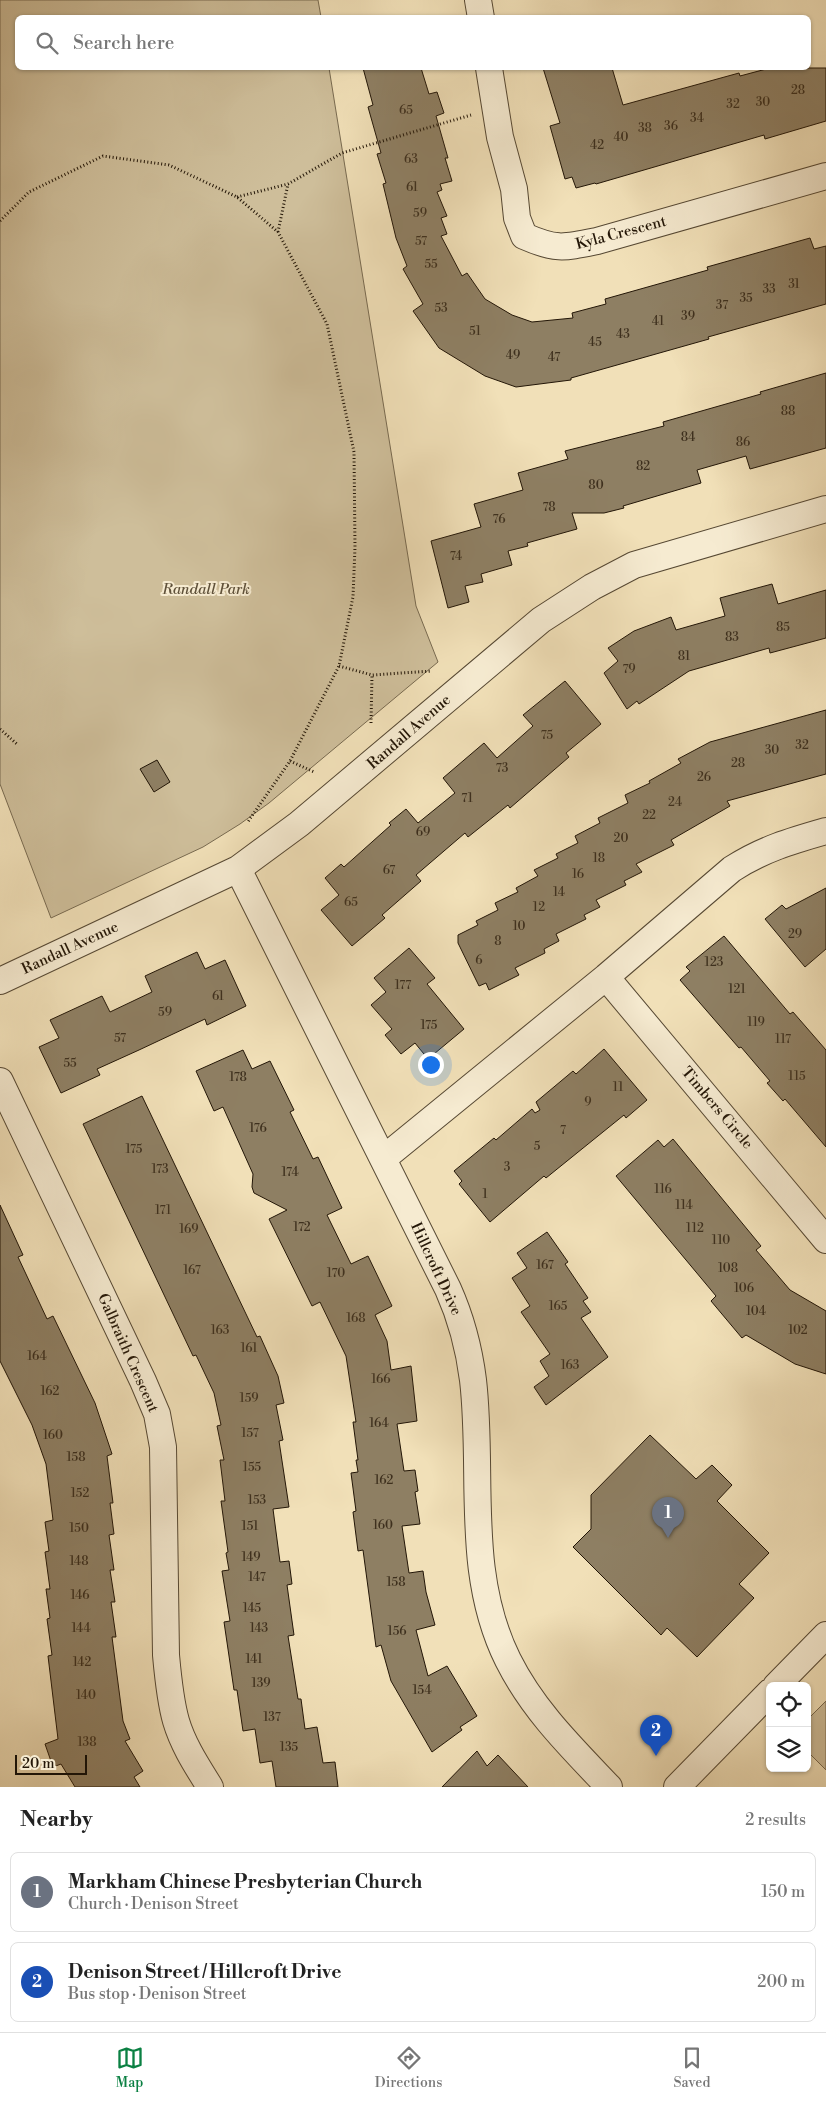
<!DOCTYPE html>
<html lang="en">
<head>
<meta charset="utf-8">
<style>
  :root { --surface:#fff; --page:#f2f2f2; --text:#222; --muted:#767676; --line:#e0e0e0; --accent:#0b8043 }
  body { margin:0; font-family:"Libre Bodoni",serif; background:var(--page); color:var(--text) }
  .controls { position:absolute; right:15px; bottom:15px; display:grid; overflow:hidden; border-radius:8px; box-shadow:0 1px 4px #0004 }
  .controls button { width:45px; height:45px; display:grid; place-items:center; padding:0; border:0; border-bottom:1px solid var(--line); background:var(--surface); color:var(--text); font:25px sans-serif }
  .scale { position:absolute; left:15px; bottom:12px; width:72px; box-sizing:border-box; padding-left:5px; border:2px solid #231607; border-top:0; font-size:14px; line-height:18px; white-space:nowrap; color:#231607; -webkit-text-stroke:4px #f6ebd1; paint-order:stroke }
  .you { position:absolute; left:430px; top:1064px; width:18px; height:18px; margin:-12px; border:4px solid #fff; border-radius:50%; background:#1a73e8; box-shadow:0 0 0 8px #1a73e833 }
  .badge { display:grid; place-items:center; width:32px; height:32px; border-radius:50%; background:var(--accent); color:#fff; font-size:16px; font-weight:700 }
  .pin { position:absolute; translate:-50% -41px; filter:drop-shadow(0 1px 2px #0008) }
  .pin::after { content:''; position:absolute; top:26px; width:18px; height:15px; background:inherit; clip-path:polygon(0 0,100% 0,50% 100%) }
  .list { margin:0; padding:0; list-style:none }
  h2 { display:flex; justify-content:space-between; align-items:center; height:65px; margin:0; padding:0 20px; font-size:21px }
  h2 small { font-size:16px; font-weight:400; color:var(--muted) }
  .list li { display:grid; grid-template-columns:32px 1fr auto; gap:15px; align-items:center; box-sizing:border-box; height:80px; margin:0 10px 10px; padding:0 10px; border:1px solid var(--line); border-radius:8px }
  .list b { display:block; font-size:19px; white-space:nowrap }
  .list p { margin:0; font-size:16px; white-space:nowrap; color:var(--muted) }
  .list em { font-size:16px; font-style:normal; color:var(--muted) }
  .icon { flex:none; width:28px; height:28px; fill:none; stroke:currentColor; stroke-width:2; stroke-linecap:round; stroke-linejoin:round }
  .map { position:relative; flex:none; width:826px; height:1787px; overflow:hidden }
  .search { position:absolute; background:var(--surface); box-shadow:0 1px 4px #0004; left:15px; right:15px; top:15px; height:55px; display:flex; align-items:center; gap:12px; box-sizing:border-box; padding:0 18px; border-radius:8px; color:var(--muted); font-size:19px }
  .sheet { height:245px; background:var(--surface) }
  nav { display:flex; justify-content:space-around; align-items:center; box-sizing:border-box; height:70px; border-top:1px solid var(--line); background:var(--surface); font-size:14px; color:var(--muted) }
  nav a { display:grid; justify-items:center; gap:2px }
  nav .on { color:var(--accent) }
  .map>svg:first-child { display:block }
</style>
</head>
<body>
<div class="map">
<svg width="826" height="1787" viewBox="0 0 826 1787">
  <rect width="100%" height="100%" fill="#f1e0b8"/>
  <filter id="stains"><feTurbulence type="fractalNoise" baseFrequency=".004" numOctaves="4"/><feColorMatrix values="0 0 0 0 .2 0 0 0 0 .09 0 0 0 0 .02 0 0 0 .5 -.17"/></filter>
  <radialGradient id="worn" r=".72"><stop offset=".6" stop-color="#630" stop-opacity="0"/><stop offset="1" stop-color="#630" stop-opacity=".3"/></radialGradient>
  <path fill="#cebe9a" stroke="#786a50" d="M 0,0 L 318,0 L 321,17 L 18,18 L 18,68 L 329,68 L 416,606 L 438,662 L 269,803 L 240,824 L 203,847 L 51,918 L 0,784 Z
    M 826,1701 L 826,1770 L 807,1751 L 807,1720 Z"/>
  <path fill="#8e7f63" stroke="#231607" d="M 363,68 L 421,68 L 429,94 L 437,92 L 444,113 L 436,116 L 448,158 L 445,158 L 452,181 L 440,184 L 442,190 L 437,192 L 447,216 L 441,218 L 447,234 L 441,236 L 462,276 L 467,273 L 485,299 L 512,315 L 532,322 L 573,318 L 572,313 L 606,304 L 605,299 L 708,270 L 707,267 L 810,238 L 814,249 L 826,246 L 826,304 L 708,337 L 709,339 L 571,378 L 571,380 L 516,387 L 485,376 L 439,348 L 413,311 L 423,304 L 403,269 L 407,266 L 396,238 L 383,184 L 386,183 L 377,154 L 381,153 L 368,107 L 373,105 Z
    M 543,68 L 612,68 L 623,105 L 739,73 L 740,76 L 770,68 L 826,68 L 826,121 L 765,139 L 764,135 L 596,184 L 595,183 L 576,188 L 572,177 L 565,179 L 550,126 L 560,123 Z
    M 826,373 L 826,448 L 750,469 L 746,456 L 697,470 L 701,483 L 623,506 L 624,508 L 604,513 L 572,513 L 577,529 L 527,543 L 528,546 L 508,551 L 512,565 L 481,574 L 483,582 L 465,586 L 469,602 L 448,608 L 431,541 L 481,527 L 474,504 L 523,490 L 518,473 L 568,459 L 565,451 L 664,426 L 663,422 L 761,394 L 760,392 Z
    M 772,584 L 778,604 L 826,590 L 826,638 L 770,653 L 769,648 L 689,671 L 639,704 L 637,701 L 627,709 L 604,673 L 618,661 L 608,648 L 634,631 L 671,617 L 676,630 L 725,616 L 720,598 Z
    M 565,681 L 601,724 L 566,753 L 569,757 L 510,808 L 508,805 L 468,837 L 465,833 L 416,875 L 421,881 L 382,915 L 385,918 L 352,946 L 321,910 L 339,895 L 325,878 L 341,864 L 344,867 L 391,825 L 389,823 L 406,809 L 418,823 L 455,793 L 443,778 L 484,743 L 497,758 L 533,726 L 523,715 Z
    M 826,710 L 826,774 L 727,801 L 730,806 L 671,840 L 674,845 L 636,864 L 642,872 L 624,881 L 626,885 L 596,900 L 600,907 L 584,915 L 586,919 L 556,934 L 559,941 L 544,949 L 545,953 L 515,968 L 519,975 L 489,990 L 486,983 L 479,986 L 458,943 L 458,935 L 478,925 L 476,921 L 498,910 L 495,903 L 518,892 L 516,888 L 538,876 L 534,870 L 558,858 L 556,854 L 578,843 L 575,836 L 600,823 L 598,818 L 628,803 L 625,795 L 650,783 L 649,781 L 681,763 L 678,759 L 710,742 Z
    M 157,760 L 170,782 L 154,792 L 140,769 Z
    M 826,888 L 826,949 L 805,967 L 765,919 L 782,905 L 786,909 Z
    M 724,936 L 790,1014 L 793,1012 L 826,1050 L 826,1147 L 785,1099 L 783,1101 L 767,1083 L 770,1081 L 741,1047 L 739,1048 L 680,980 L 690,971 L 686,967 Z
    M 409,948 L 435,978 L 427,984 L 464,1029 L 428,1059 L 415,1043 L 401,1054 L 385,1035 L 392,1029 L 371,1005 L 386,992 L 374,978 Z
    M 197,952 L 205,969 L 225,960 L 246,1006 L 207,1025 L 205,1019 L 139,1050 L 97,1069 L 100,1075 L 61,1093 L 39,1047 L 59,1038 L 50,1020 L 102,996 L 110,1012 L 152,992 L 145,976 Z
    M 604,1049 L 647,1100 L 626,1118 L 624,1115 L 546,1178 L 544,1176 L 490,1222 L 459,1184 L 462,1181 L 454,1171 L 494,1138 L 496,1140 L 532,1109 L 535,1113 L 540,1110 L 536,1102 L 573,1071 L 576,1074 Z
    M 243,1050 L 252,1069 L 270,1061 L 294,1110 L 290,1112 L 313,1159 L 318,1157 L 342,1208 L 327,1215 L 351,1264 L 368,1256 L 392,1306 L 375,1315 L 387,1341 L 391,1370 L 411,1366 L 417,1421 L 397,1424 L 404,1471 L 415,1470 L 418,1491 L 415,1492 L 420,1524 L 402,1526 L 409,1573 L 423,1571 L 426,1592 L 435,1625 L 416,1630 L 428,1676 L 447,1666 L 477,1716 L 460,1727 L 462,1730 L 432,1752 L 391,1681 L 381,1645 L 376,1647 L 363,1550 L 358,1551 L 353,1512 L 356,1511 L 351,1473 L 358,1472 L 356,1460 L 358,1460 L 353,1422 L 356,1422 L 346,1356 L 320,1302 L 312,1306 L 269,1219 L 287,1210 L 254,1193 L 252,1187 L 253,1174 L 223,1107 L 214,1111 L 196,1071 Z
    M 142,1096 L 257,1337 L 260,1336 L 278,1376 L 284,1403 L 276,1405 L 283,1440 L 279,1441 L 289,1507 L 273,1509 L 280,1562 L 289,1561 L 292,1584 L 287,1585 L 294,1635 L 288,1636 L 298,1699 L 301,1699 L 305,1729 L 317,1727 L 323,1763 L 335,1762 L 338,1787 L 276,1787 L 272,1761 L 260,1763 L 255,1729 L 243,1731 L 237,1690 L 234,1690 L 224,1622 L 230,1621 L 222,1571 L 229,1570 L 226,1553 L 228,1552 L 221,1501 L 225,1501 L 220,1460 L 224,1460 L 217,1426 L 221,1425 L 214,1393 L 196,1355 L 193,1356 L 83,1124 Z
    M 673,1139 L 761,1246 L 756,1250 L 790,1290 L 826,1311 L 826,1374 L 795,1364 L 746,1335 L 742,1338 L 711,1301 L 716,1296 L 616,1176 L 658,1140 L 664,1147 Z
    M 0,1205 L 23,1255 L 18,1257 L 47,1319 L 53,1316 L 95,1403 L 112,1454 L 107,1456 L 113,1503 L 110,1503 L 114,1534 L 109,1535 L 114,1570 L 110,1570 L 115,1602 L 111,1602 L 116,1637 L 112,1637 L 123,1721 L 130,1739 L 125,1741 L 143,1771 L 134,1777 L 140,1787 L 75,1787 L 61,1764 L 53,1767 L 45,1744 L 58,1739 L 48,1656 L 52,1655 L 47,1619 L 50,1618 L 46,1589 L 50,1589 L 45,1552 L 49,1551 L 45,1522 L 53,1520 L 46,1464 L 32,1425 L 0,1361 Z
    M 547,1232 L 568,1262 L 565,1264 L 588,1298 L 583,1301 L 591,1312 L 581,1318 L 608,1357 L 546,1405 L 534,1387 L 549,1376 L 540,1361 L 550,1354 L 521,1312 L 530,1306 L 512,1278 L 527,1268 L 517,1253 Z
    M 650,1435 L 696,1479 L 712,1465 L 732,1485 L 717,1501 L 769,1553 L 739,1584 L 754,1598 L 697,1657 L 667,1628 L 661,1635 L 573,1547 L 591,1529 L 591,1495 Z
    M 477,1751 L 487,1766 L 498,1755 L 528,1787 L 442,1787 Z"/>
  <g fill="none" stroke-linecap="round" stroke-linejoin="round">
    <defs>
      <path id="minor" d="M 478,0 L 481,18
        M 489,68 L 500,137 L 514,189 L 517,218 L 524,236 C 556,250 563,248 597,241 L 826,176
        M 238,869 L 448,1289 C 461,1318 469,1348 473,1380 C 484,1474 464,1572 508,1660 C 533,1710 571,1747 609,1787
        M 606,977 L 826,1240
        M 0,981 L 238,869 L 299,824 L 541,620 L 592,587 L 634,565 L 826,509
        M 0,1081 L 143,1381 L 157,1414 L 163,1447 L 166,1655 C 168,1677 170,1700 176,1721 C 183,1745 197,1766 210,1787
        M 384,1158 L 606,977 L 732,869 C 763,849 791,841 826,831
        M 776,1686 L 826,1635
        M 677,1787 L 770,1692"/>
    </defs>
    <use href="#minor" stroke="#564833" stroke-width="28"/>
    <path stroke="#231607" stroke-width="3" stroke-dasharray="1 2.5" stroke-linecap="butt" d="M 237,197 L 288,184 L 342,153 L 471,115
      M 0,221 L 29,192 L 103,156 L 169,165 L 237,197 L 278,232 L 327,324 L 354,452 L 355,547 L 353,597 L 339,666 L 290,761 L 247,823
      M 278,232 L 288,184
      M 339,666 L 372,675 L 432,671
      M 371,723 L 372,675
      M 0,729 L 18,745
      M 290,761 L 314,772"/>
    <use href="#minor" stroke="#f6ebd1" stroke-width="26"/>
  </g>
  <g text-anchor="middle" dominant-baseline="central" stroke-width="4" stroke-linejoin="round" paint-order="stroke">
    <g font-size="12" fill="#3e301e">
      <text x="798" y="90">28</text>
      <text x="763" y="102">30</text>
      <text x="733" y="104">32</text>
      <text x="406" y="110">65</text>
      <text x="697" y="118">34</text>
      <text x="671" y="126">36</text>
      <text x="645" y="128">38</text>
      <text x="621" y="137">40</text>
      <text x="597" y="145">42</text>
      <text x="411" y="159">63</text>
      <text x="412" y="187">61</text>
      <text x="420" y="213">59</text>
      <text x="421" y="241">57</text>
      <text x="431" y="264">55</text>
      <text x="794" y="284">31</text>
      <text x="769" y="289">33</text>
      <text x="746" y="298">35</text>
      <text x="722" y="305">37</text>
      <text x="441" y="308">53</text>
      <text x="688" y="316">39</text>
      <text x="658" y="321">41</text>
      <text x="475" y="331">51</text>
      <text x="623" y="334">43</text>
      <text x="595" y="342">45</text>
      <text x="513" y="355">49</text>
      <text x="554" y="357">47</text>
      <text x="788" y="411">88</text>
      <text x="688" y="437">84</text>
      <text x="743" y="442">86</text>
      <text x="643" y="466">82</text>
      <text x="596" y="485">80</text>
      <text x="549" y="507">78</text>
      <text x="499" y="519">76</text>
      <text x="456" y="556">74</text>
      <text x="783" y="627">85</text>
      <text x="732" y="637">83</text>
      <text x="684" y="656">81</text>
      <text x="629" y="669">79</text>
      <text x="547" y="735">75</text>
      <text x="802" y="745">32</text>
      <text x="772" y="750">30</text>
      <text x="738" y="763">28</text>
      <text x="502" y="768">73</text>
      <text x="704" y="777">26</text>
      <text x="467" y="798">71</text>
      <text x="675" y="802">24</text>
      <text x="649" y="815">22</text>
      <text x="423" y="832">69</text>
      <text x="621" y="838">20</text>
      <text x="599" y="858">18</text>
      <text x="389" y="870">67</text>
      <text x="578" y="874">16</text>
      <text x="559" y="892">14</text>
      <text x="351" y="902">65</text>
      <text x="539" y="907">12</text>
      <text x="519" y="926">10</text>
      <text x="795" y="934">29</text>
      <text x="498" y="941">8</text>
      <text x="479" y="960">6</text>
      <text x="714" y="962">123</text>
      <text x="403" y="985">177</text>
      <text x="737" y="989">121</text>
      <text x="218" y="996">61</text>
      <text x="165" y="1012">59</text>
      <text x="756" y="1022">119</text>
      <text x="429" y="1025">175</text>
      <text x="120" y="1038">57</text>
      <text x="783" y="1039">117</text>
      <text x="70" y="1063">55</text>
      <text x="797" y="1076">115</text>
      <text x="238" y="1077">178</text>
      <text x="618" y="1087">11</text>
      <text x="588" y="1102">9</text>
      <text x="258" y="1128">176</text>
      <text x="563" y="1130">7</text>
      <text x="537" y="1146">5</text>
      <text x="134" y="1149">175</text>
      <text x="507" y="1167">3</text>
      <text x="160" y="1169">173</text>
      <text x="290" y="1172">174</text>
      <text x="663" y="1189">116</text>
      <text x="485" y="1194">1</text>
      <text x="684" y="1205">114</text>
      <text x="163" y="1210">171</text>
      <text x="302" y="1227">172</text>
      <text x="695" y="1228">112</text>
      <text x="189" y="1229">169</text>
      <text x="721" y="1240">110</text>
      <text x="545" y="1265">167</text>
      <text x="728" y="1268">108</text>
      <text x="192" y="1270">167</text>
      <text x="336" y="1273">170</text>
      <text x="744" y="1288">106</text>
      <text x="558" y="1306">165</text>
      <text x="756" y="1311">104</text>
      <text x="356" y="1318">168</text>
      <text x="220" y="1330">163</text>
      <text x="798" y="1330">102</text>
      <text x="249" y="1348">161</text>
      <text x="37" y="1356">164</text>
      <text x="570" y="1365">163</text>
      <text x="381" y="1379">166</text>
      <text x="50" y="1391">162</text>
      <text x="249" y="1398">159</text>
      <text x="379" y="1423">164</text>
      <text x="250" y="1433">157</text>
      <text x="53" y="1435">160</text>
      <text x="76" y="1457">158</text>
      <text x="252" y="1467">155</text>
      <text x="384" y="1480">162</text>
      <text x="80" y="1493">152</text>
      <text x="257" y="1500">153</text>
      <text x="383" y="1525">160</text>
      <text x="250" y="1526">151</text>
      <text x="79" y="1528">150</text>
      <text x="251" y="1557">149</text>
      <text x="79" y="1561">148</text>
      <text x="257" y="1577">147</text>
      <text x="396" y="1582">158</text>
      <text x="80" y="1595">146</text>
      <text x="252" y="1608">145</text>
      <text x="81" y="1628">144</text>
      <text x="259" y="1628">143</text>
      <text x="397" y="1631">156</text>
      <text x="254" y="1659">141</text>
      <text x="82" y="1662">142</text>
      <text x="261" y="1683">139</text>
      <text x="422" y="1690">154</text>
      <text x="86" y="1695">140</text>
      <text x="272" y="1717">137</text>
      <text x="87" y="1742">138</text>
      <text x="289" y="1747">135</text>
    </g>
    <g font-size="15" fill="#231607" stroke="#f6ebd1">
      <text transform="translate(621 233) rotate(-15)">Kyla Crescent</text>
      <text transform="translate(409 732) rotate(-41)">Randall Avenue</text>
      <text transform="translate(70 948) rotate(-25)">Randall Avenue</text>
      <text transform="translate(717 1108) rotate(50)">Timbers Circle</text>
      <text transform="translate(436 1269) rotate(65)">Hillcroft Drive</text>
      <text transform="translate(128 1353) rotate(66)">Galbraith Crescent</text>
    </g>
    <g font-size="15" font-style="italic" fill="#5f513a" stroke="#f6ebd1">
      <text x="206" y="589">Randall Park</text>
    </g>
  </g>
  <rect width="100%" height="100%" filter="url(#stains)"/>
  <rect width="100%" height="100%" fill="url(#worn)"/>
</svg>
<div class="controls">
<button><svg class="icon" aria-label="locate" viewBox="0 0 24 24"><circle cx="12" cy="12" r="6"/><path d="M12 2v4M12 18v4M2 12h4M18 12h4"/></svg></button>
<button><svg class="icon" aria-label="layers" viewBox="0 0 24 24"><path d="M12 4l9 5-9 5-9-5zM3 14l9 5 9-5"/></svg></button>
</div>
<div class="scale">20 m</div>
<div class="you"></div>
<div class="pin badge" style="left:668px;top:1538px;background:#6b7280">1</div>
<div class="pin badge" style="left:656px;top:1756px;background:#1a4fb4">2</div>
<div class="search"><svg class="icon" aria-label="search" viewBox="0 0 24 24"><circle cx="10" cy="10" r="6"/><path d="M15 15l6 6"/></svg>Search here</div>
</div>
<section class="sheet">
<h2>Nearby<small>2 results</small></h2>
<ul class="list">
<li><span class="badge" style="background:#6b7280">1</span><div><b>Markham Chinese Presbyterian Church</b><p>Church · Denison Street</p></div><em>150 m</em></li>
<li><span class="badge" style="background:#1a4fb4">2</span><div><b>Denison Street / Hillcroft Drive</b><p>Bus stop · Denison Street</p></div><em>200 m</em></li>
</ul>
</section>
<nav>
<a class="on"><svg class="icon" aria-label="map" viewBox="0 0 24 24"><path d="M3 6l6-2 6 2 6-2v14l-6 2-6-2-6 2zM9 4v14M15 6v14"/></svg>Map</a>
<a><svg class="icon" aria-label="directions" viewBox="0 0 24 24"><path d="M12 3l9 9-9 9-9-9zM9 14v-3h6M13 9l2 2-2 2"/></svg>Directions</a>
<a><svg class="icon" aria-label="saved" viewBox="0 0 24 24"><path d="M7 4h10v16l-5-4-5 4z"/></svg>Saved</a>
</nav>
</body>
</html>
